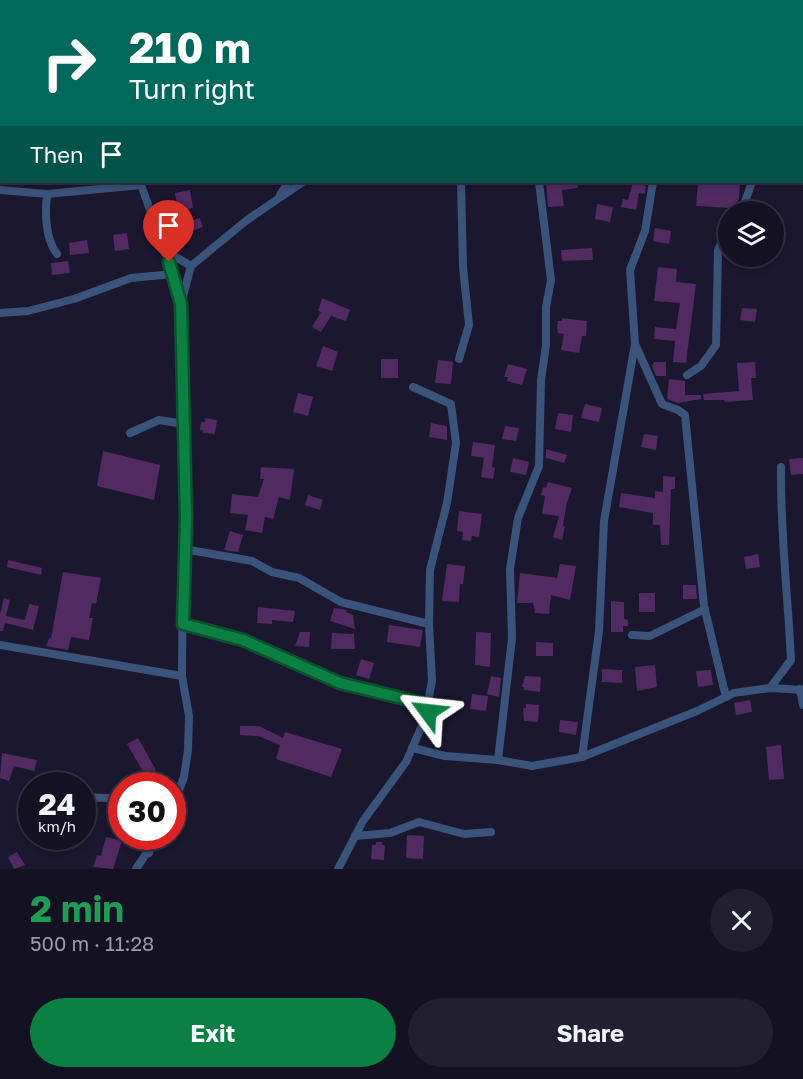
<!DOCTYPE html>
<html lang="en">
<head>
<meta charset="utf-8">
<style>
	body { margin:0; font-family:"Golos Text",sans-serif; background:#211f30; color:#f1f3f6; height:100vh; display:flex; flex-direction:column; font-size:22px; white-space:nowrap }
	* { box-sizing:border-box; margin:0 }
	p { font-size:20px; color:#9d9da6 }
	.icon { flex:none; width:33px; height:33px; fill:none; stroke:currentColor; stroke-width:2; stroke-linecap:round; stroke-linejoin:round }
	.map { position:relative; height:869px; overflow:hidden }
	.details { display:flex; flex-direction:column; background:#141123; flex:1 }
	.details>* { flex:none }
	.banner { position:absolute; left:0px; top:0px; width:804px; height:183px; box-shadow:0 3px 9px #0003,0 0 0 2px #333141; background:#00695c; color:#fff; overflow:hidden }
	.buttons { position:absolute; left:718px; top:201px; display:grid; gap:12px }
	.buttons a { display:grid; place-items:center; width:66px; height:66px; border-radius:50%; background:#141123; box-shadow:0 3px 9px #0003,0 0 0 2px #333141; font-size:30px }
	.speed { position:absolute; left:18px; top:772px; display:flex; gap:12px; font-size:30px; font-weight:700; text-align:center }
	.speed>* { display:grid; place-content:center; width:78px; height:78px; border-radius:50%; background:#141123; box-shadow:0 3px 9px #0003,0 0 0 2px #333141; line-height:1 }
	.speed small { font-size:15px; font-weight:400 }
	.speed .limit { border:9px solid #d22; background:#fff; color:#111 }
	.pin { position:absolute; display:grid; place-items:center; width:51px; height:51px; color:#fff; margin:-62px -26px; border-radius:50% 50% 50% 0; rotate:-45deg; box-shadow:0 0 6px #0007 }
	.pin .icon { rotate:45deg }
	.me { position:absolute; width:66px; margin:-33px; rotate:300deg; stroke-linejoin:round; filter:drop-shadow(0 0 4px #0008) }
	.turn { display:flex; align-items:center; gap:21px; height:126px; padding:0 30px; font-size:27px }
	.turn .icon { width:78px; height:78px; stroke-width:2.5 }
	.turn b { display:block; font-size:42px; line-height:51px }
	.then { display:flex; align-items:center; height:57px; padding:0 30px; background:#0003; gap:12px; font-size:22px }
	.round { display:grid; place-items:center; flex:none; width:63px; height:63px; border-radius:32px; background:#211f30 }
	.overview { display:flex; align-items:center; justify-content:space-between; height:102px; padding:0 30px }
	h1 { font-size:36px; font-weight:700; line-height:45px; color:#1e9e55 }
	.cta { display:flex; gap:12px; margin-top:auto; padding:12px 30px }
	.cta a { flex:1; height:69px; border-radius:36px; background:#0b8043; color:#fff; font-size:24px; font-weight:700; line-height:69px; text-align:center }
	.cta a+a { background:#211f30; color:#f1f3f6 }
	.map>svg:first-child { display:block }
	.building { fill:#512a62 }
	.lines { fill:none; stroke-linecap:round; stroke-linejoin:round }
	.minor { stroke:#3a537b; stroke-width:8 }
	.route-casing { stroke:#07532c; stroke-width:15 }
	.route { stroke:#0b8043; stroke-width:10 }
</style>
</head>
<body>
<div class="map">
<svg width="803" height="869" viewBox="0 0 803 869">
	<rect width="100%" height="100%" fill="#1a172f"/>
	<g class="building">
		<path d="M546,182H578V188L562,190L564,206L548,207Z"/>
		<path d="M633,182L646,186L645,194L639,193L636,210L621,207L623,199L628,200Z"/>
		<path d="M698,182H740L739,199L733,208L696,206Z"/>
		<path d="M190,190L193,208L178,211L175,193Z"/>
		<path d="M597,204L613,207L610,222L595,219Z"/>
		<path d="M200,218L203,227L189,232L185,222Z"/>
		<path d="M655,228L671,231L669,244L653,241Z"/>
		<path d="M127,233L129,249L115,251L113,235Z"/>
		<path d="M87,240L89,253L70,255L69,243Z"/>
		<path d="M592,248L593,260L562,261L561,250Z"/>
		<path d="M68,261L70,273L52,275L51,263Z"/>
		<path d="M658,267L677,269L676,282L696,284L686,363L673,362L675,341L654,339L655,327L676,329L680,303L654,301Z"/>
		<path d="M322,298L350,310L346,321L331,316L321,332L312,327L321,312L318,311Z"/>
		<path d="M742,308L757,309L755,322L740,320Z"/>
		<path d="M562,318L587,321L586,336H582L579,353L561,350L564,334L558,333L557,328L558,321H562Z"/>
		<path d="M323,346L338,352L332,371L316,366Z"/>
		<rect x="381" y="359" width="17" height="19"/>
		<path d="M438,360L453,362L451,384L435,383Z"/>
		<path d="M654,362H666V376H656L652,366Z"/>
		<path d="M755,362L756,378H751L753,400L725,402L724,400H704L703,394L739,391L737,363Z"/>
		<path d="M508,364L527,369L522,385L507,381L508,377H504Z"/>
		<path d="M669,379L685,381V395H701V399L678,403L667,399Z"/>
		<path d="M298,393L313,397L308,416L293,412Z"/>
		<path d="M585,404L602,408L599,422L581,418Z"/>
		<path d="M558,413L573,415L571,432L555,429Z"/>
		<path d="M205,418L217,420L215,434L203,433V430H200L201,422H205Z"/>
		<path d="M431,423L447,426V440L429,437Z"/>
		<path d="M505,426L519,428L516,441L502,439Z"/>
		<path d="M644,434L658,436L656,450L641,447Z"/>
		<path d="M473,442L495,445L492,467L495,468L493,479L481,477L484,458L471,456Z"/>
		<path d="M546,449L567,455L564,463L546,458Z"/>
		<path d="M103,451L160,465L154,500L97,486Z"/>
		<path d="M513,458L529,462L526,475L510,472Z"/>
		<path d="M803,458V474L791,475L789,459Z"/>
		<path d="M261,467L294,469L290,500L279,497L273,519L265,517L262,533L245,530L248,515L230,513L232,494L258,497L264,479H260Z"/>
		<path d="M663,476L675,477V489H671L669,545H661L660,525H653V513L619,507L621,493L655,498V491L663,492Z"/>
		<path d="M548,482L572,488L567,502L563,526H565L562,540L553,537L559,516L542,514L545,496L541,495L543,487L546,488Z"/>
		<path d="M308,495L323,500L320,510L305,505Z"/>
		<path d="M459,511L482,514L479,537L472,536L471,541L462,540L463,532L457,531Z"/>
		<path d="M230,531L243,535L238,552L224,550Z"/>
		<path d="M758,554L760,567L746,569L744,557Z"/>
		<path d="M8,560L42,568L41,575L7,567Z"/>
		<path d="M447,564L465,566L463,584H460L459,602L442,601Z"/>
		<path d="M560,564L576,566L570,600L551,595L549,614L535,613L533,603H517L520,573L557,578Z"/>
		<path d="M63,572L101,578L96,604L92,603L89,618H93L89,640L71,637L68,650L46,646L49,638H51Z"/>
		<path d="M683,585H696L697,599H683Z"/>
		<rect x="639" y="593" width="16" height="19"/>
		<path d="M4,598L10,600L6,616L25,620L29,604L39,606L33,630L5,623L3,631H0V614Z"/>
		<path d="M611,601L624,602V619L628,620V626H623V632H611Z"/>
		<path d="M258,607L295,611L293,622L272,620V624L257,623Z"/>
		<path d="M334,608L347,610L346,612L353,615L355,629L330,621Z"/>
		<path d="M389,625L423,630L420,647L387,642Z"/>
		<path d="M300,632H310L309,647L295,646Z"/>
		<path d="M476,632L491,633L490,667L475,665Z"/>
		<path d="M332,633L354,634L355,649H331Z"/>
		<path d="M536,642L553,643V656H536Z"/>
		<path d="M361,659L374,663L369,679L356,675Z"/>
		<path d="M655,665L657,687L637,691L635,667Z"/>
		<path d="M602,669L622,670V683L602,682Z"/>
		<path d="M711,670L713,685L698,687L696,671Z"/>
		<path d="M491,676L501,678L499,697L487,694Z"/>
		<path d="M525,676L541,677L540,692L524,690V687H522Z"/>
		<path d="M472,694L488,696L486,711L470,709Z"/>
		<path d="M750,700L752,712L736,715L734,703Z"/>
		<path d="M526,704L539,705L538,722L524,721L523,708H526Z"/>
		<path d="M560,720L578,722L576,735L559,732Z"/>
		<path d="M240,726H259L283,738L285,732L342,749L331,777L276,759L280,745L258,736L240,735Z"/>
		<path d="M138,738L156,770L145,775L127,744Z"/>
		<path d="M781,745L784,779L769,780L766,747Z"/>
		<path d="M2,753L37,760L34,771L14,766L9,781L0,778Z"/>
		<path d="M407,835L424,836L423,859L406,858Z"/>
		<path d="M106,837L122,841L113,869L93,867L97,855L101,856Z"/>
		<path d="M376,842H382V845L385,846L384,860L371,859L372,845H376Z"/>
		<path d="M17,852L25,865L14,869L8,857Z"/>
	</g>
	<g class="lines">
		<g class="minor">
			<path d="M488,0V2"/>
			<path d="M697,0V2"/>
			<path d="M800,0L801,2"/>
			<path d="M87,2L89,0"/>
			<path d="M358,2V0"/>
			<path d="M0,35L2,36"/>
			<path d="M802,49H803"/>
			<path d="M0,54L2,45"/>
			<path d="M140,182L173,274L181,303"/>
			<path d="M0,190L47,194L141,185"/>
			<path d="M47,194C45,213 45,238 57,254"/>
			<path d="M280,195L288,182"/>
			<path d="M738,212L745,202L752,182"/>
			<path d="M164,250L191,266"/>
			<path d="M0,313L28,311L74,299L131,278L173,274"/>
			<path d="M635,344L662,404L678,410L685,415L704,606L726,697"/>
			<path d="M459,359L469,325L463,267L461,182"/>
			<path d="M687,375L701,366L716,345L718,251L729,222"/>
			<path d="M130,433L159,420L184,424"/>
			<path d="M184,549L252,561L272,572L299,578L341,602L429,624"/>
			<path d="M183,624L243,640L340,683L422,703L427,707"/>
			<path d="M632,635L650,636L705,609"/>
			<path d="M0,645L182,676"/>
			<path d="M770,688L791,660C788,596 780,531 781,467"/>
			<path d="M800,689L803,705"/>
			<path d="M413,748L445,756L498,760L532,766L582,757L697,711L734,693L770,688L803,690"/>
			<path d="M582,757L599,631L604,521L635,344L630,270L645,231L653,182"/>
			<path d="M498,760L512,638L510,569L518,518L539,466L541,380L546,345V307L551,280L539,182"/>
			<path d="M39,781L45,786"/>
			<path d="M82,797L108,798L122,804"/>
			<path d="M172,809L184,777L188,750L189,716L182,676L183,557L186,518L181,304L191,266L247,220L303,182"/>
			<path d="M355,836L390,833L419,822L464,834L491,832"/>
			<path d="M134,837L149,853"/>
			<path d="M136,869L157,837"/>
			<path d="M338,869L363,821L406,762L428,712L427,707L432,681L429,624L430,570L447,503L456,443L451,404L413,387"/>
		</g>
	</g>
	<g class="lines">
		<defs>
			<path id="route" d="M169,262L181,304L186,518L183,624L243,640L340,683L422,703L428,712"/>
		</defs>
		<use href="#route" class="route-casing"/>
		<use href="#route" class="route"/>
	</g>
</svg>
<div class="buttons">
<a><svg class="icon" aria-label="layers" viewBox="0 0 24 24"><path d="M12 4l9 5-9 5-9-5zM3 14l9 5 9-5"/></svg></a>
</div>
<div class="speed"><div>24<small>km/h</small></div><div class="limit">30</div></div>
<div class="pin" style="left:169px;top:262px;background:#d93025"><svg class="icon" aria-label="arrive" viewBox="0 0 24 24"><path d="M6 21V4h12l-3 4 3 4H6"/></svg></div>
<svg class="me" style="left:428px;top:712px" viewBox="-20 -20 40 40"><path d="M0-17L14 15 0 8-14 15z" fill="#0b8043" stroke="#fff" stroke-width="4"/></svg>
<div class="banner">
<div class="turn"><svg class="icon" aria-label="right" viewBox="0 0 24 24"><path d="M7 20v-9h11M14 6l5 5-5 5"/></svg><div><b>210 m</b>Turn right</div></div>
<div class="then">Then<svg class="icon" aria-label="arrive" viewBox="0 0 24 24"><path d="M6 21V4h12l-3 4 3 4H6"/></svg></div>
</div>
</div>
<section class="details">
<div class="overview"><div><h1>2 min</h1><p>500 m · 11:28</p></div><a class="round"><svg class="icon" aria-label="close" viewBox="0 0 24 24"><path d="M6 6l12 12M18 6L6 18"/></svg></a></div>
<div class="cta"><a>Exit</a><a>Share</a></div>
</section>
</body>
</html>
